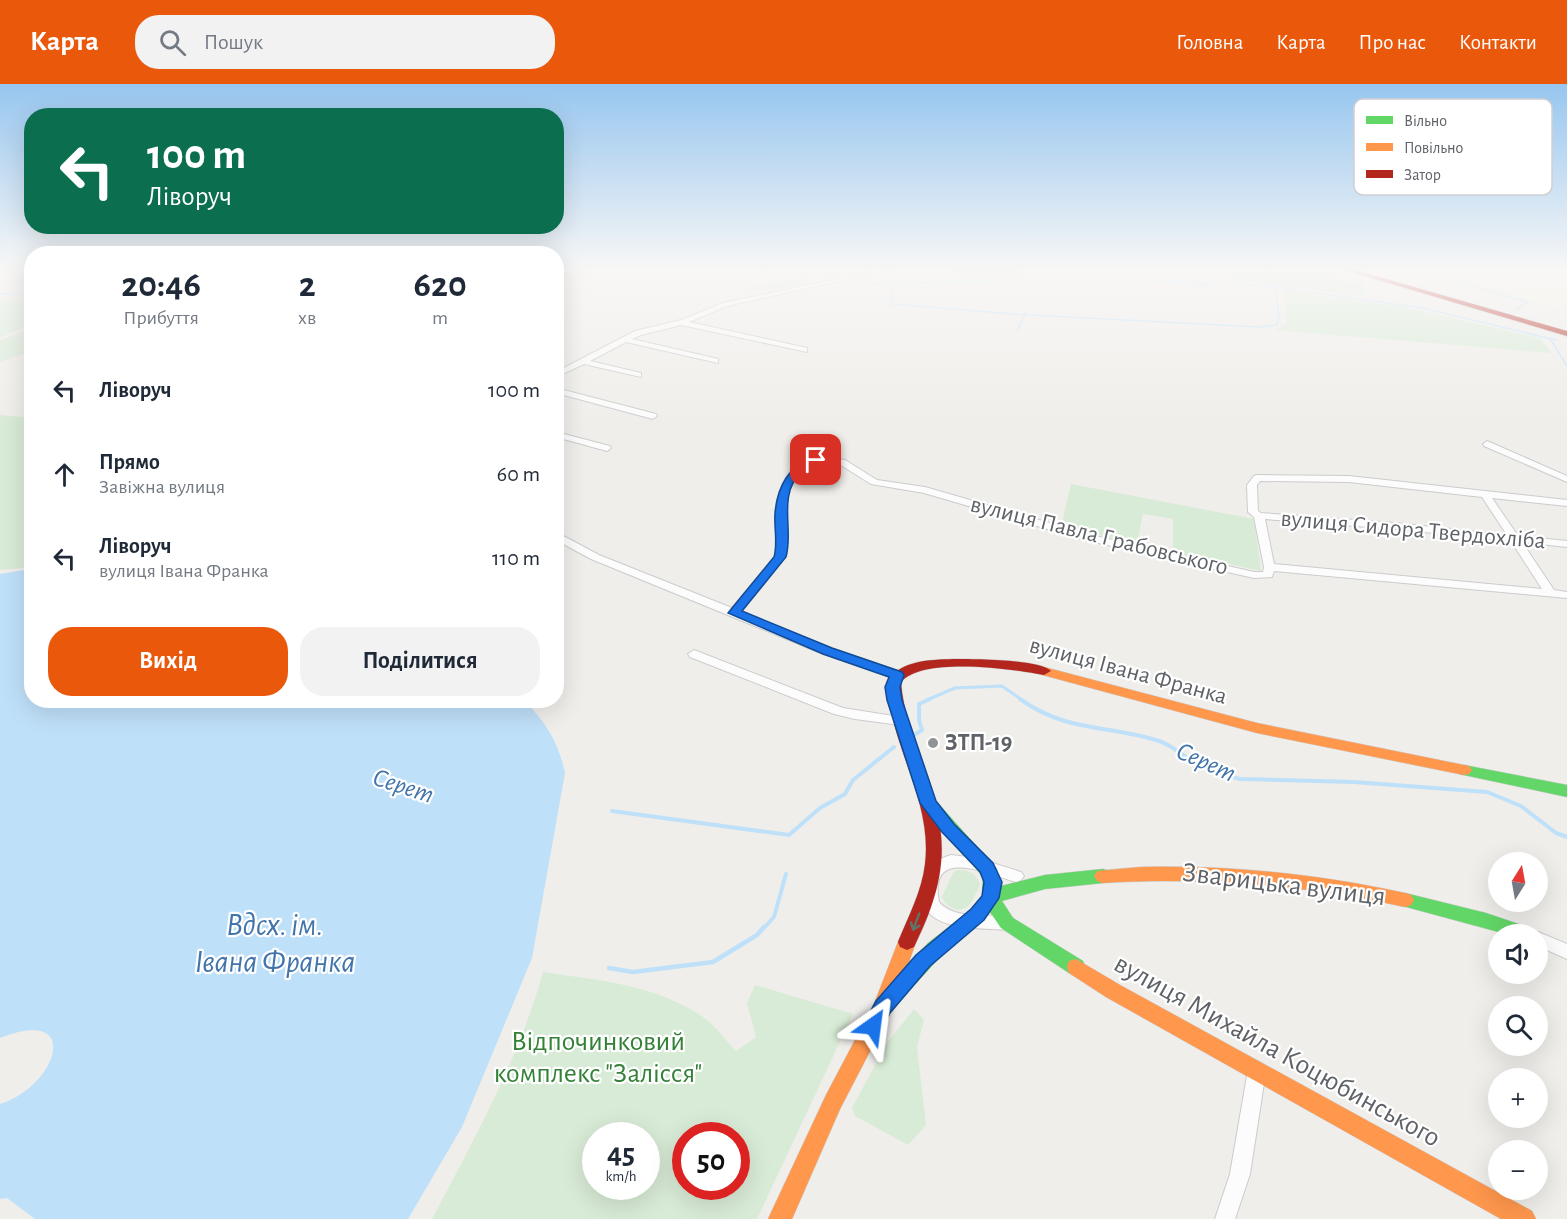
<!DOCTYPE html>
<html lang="uk">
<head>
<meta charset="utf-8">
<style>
	body { margin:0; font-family:"Alegreya Sans",sans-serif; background:#f2f2f3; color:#1f2937; height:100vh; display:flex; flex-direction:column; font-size:22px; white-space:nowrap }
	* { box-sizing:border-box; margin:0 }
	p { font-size:20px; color:#747a83 }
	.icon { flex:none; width:33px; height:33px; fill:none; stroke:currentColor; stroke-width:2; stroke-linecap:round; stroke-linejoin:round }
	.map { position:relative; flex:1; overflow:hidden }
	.details { position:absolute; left:24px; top:162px; width:540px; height:462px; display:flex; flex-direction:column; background:#fff; border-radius:24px; box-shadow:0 6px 24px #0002 }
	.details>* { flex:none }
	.top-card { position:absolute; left:24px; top:24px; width:540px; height:126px; border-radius:24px; box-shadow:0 6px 24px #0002; background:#0b6e4f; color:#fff; overflow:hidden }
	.needle { width:39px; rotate:11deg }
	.buttons { position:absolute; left:1488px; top:768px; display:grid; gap:12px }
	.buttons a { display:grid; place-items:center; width:60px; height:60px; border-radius:50%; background:#fff; box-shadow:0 6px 24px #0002; font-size:30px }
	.speed { position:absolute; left:582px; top:1038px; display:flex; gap:12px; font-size:30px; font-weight:700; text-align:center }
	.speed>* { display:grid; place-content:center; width:78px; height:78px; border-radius:50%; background:#fff; box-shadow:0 6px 24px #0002; line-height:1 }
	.speed small { font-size:15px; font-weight:400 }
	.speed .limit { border:9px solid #d22; background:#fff; color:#111 }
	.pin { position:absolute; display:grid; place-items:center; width:51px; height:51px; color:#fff; margin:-26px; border-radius:12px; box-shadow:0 3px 9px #0006 }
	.me { position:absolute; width:66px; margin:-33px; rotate:31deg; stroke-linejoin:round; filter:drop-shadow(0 0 4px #0008) }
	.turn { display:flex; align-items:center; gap:21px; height:126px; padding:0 24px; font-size:27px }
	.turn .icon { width:78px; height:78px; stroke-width:2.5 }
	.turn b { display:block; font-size:42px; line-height:51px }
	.eta { display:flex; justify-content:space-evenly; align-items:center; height:102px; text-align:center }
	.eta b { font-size:36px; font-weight:600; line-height:42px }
	.button { display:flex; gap:12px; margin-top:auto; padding:12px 24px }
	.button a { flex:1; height:69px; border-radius:24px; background:#ea580c; color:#fff; font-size:24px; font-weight:600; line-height:69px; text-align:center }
	.button a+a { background:#f2f2f3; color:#1f2937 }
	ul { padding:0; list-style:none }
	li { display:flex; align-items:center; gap:18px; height:84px; padding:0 24px }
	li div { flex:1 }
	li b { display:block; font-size:22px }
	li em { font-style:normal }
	header { display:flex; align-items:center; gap:36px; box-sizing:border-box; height:84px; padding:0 30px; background:#ea580c; color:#fff }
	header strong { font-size:28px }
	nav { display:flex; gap:33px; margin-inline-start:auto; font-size:21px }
	.search { width:420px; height:54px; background:#f2f2f3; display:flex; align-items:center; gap:15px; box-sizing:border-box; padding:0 21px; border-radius:24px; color:#747a83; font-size:22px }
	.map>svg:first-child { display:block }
	.commercial { fill:#f7f3e4 }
	.industrial { fill:#dfddda }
	.green { fill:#d8ebd6; fill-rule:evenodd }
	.water { fill:#bfe0f9 }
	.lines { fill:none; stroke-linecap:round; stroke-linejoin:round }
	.stream-far3 { stroke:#bfe0f9; stroke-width:1.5 }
	.stream-far2 { stroke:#bfe0f9; stroke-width:3 }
	.stream-far1 { stroke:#bfe0f9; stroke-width:4 }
	.stream { stroke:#bfe0f9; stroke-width:4.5 }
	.street-casing { stroke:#cbcccc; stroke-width:2 }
	.fast-casing { stroke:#cacacb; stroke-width:1 }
	.slow-casing { stroke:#cacacb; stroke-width:1 }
	.jam-casing { stroke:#cacacb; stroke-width:1 }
	.street { fill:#fdfcfc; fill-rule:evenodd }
	.fast { fill:#63d668; fill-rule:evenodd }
	.slow { fill:#ff974d; fill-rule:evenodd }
	.jam { fill:#b3261e; fill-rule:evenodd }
	.oneway { stroke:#607468 }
	.route { fill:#1a73e8; stroke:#114b97; stroke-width:1.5 }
	.poi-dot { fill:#919496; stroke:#fff; stroke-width:2 }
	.labels { text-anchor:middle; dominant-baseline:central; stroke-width:4.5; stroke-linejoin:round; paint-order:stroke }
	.street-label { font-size:24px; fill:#5f6368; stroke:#fff }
	.poi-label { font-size:24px; font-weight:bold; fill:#5f6368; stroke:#fff; text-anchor:start }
	.water-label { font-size:26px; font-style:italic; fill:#4174aa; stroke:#fff }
	.near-street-label { font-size:28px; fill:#5f6368; stroke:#fff }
	.near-park-label { font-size:28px; fill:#348238; stroke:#fff }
	.near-water-label { font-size:32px; font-style:italic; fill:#4174aa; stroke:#fff }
	.key { fill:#fff; stroke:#cfd0d2; stroke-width:1.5 }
	.key-label { font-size:16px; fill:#5f6368 }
</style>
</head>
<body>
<header>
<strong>Карта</strong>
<div class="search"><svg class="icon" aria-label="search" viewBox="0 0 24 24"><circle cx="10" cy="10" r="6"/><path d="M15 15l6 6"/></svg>Пошук</div>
<nav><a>Головна</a><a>Карта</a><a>Про нас</a><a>Контакти</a></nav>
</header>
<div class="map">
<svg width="1567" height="1135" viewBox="0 0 1567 1135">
	<rect width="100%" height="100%" fill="#efeeea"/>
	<g class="commercial">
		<path d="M1350,184H1436L1441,189L1433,192L1438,194L1414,202Z"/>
		<path d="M1516,184H1567V219L1555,223L1470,199Z"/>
	</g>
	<path class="industrial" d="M943,184H1021L1014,194L972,196Z"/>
	<g class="green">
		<path d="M1201,184H1267L1265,188L1294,192L1296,188L1362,198L1366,212L1232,195Z"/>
		<path d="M807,192L815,197L770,207C762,203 752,209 743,207L752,203Z"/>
		<path d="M870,197H1007L1008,199L871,201Z"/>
		<path d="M1284,206L1404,223L1540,254L1552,269L1274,246L1286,240Z"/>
		<path d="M0,214L31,216V241L0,253Z"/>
		<path d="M31,245V267L0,278V256Z"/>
		<path d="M0,331L32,334L31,483L0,486Z"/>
		<path d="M1071,400L1254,435L1261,487L1173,468V435L1143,430L1137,459L1061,443Z"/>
		<path d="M957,786C968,785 978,790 980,801C974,812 970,831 953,824C947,822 945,819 942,813L953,789Z"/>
		<path d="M543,888C598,896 657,901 703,933C716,942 725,956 736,967L756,953L747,919L755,901L853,930L757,1135H432C474,1055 519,975 543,888ZM596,1052H646V1102H596ZM686,1052H736V1102H686Z"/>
		<path d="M914,925L924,936L917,963L926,1041L908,1061L855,1032L852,1024L887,959Z"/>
	</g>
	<g class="water">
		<path d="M1175,195C1187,200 1199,193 1211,200L1200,204L1178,198L1132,197Z"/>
		<path d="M31,485L32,616L524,617C546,637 559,660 565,689L532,874L462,1043L408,1135H35L7,1114L0,1115V1020C58,1002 83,921 0,954V490Z"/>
	</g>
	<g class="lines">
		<g class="stream-far3">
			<path d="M1450,196L1528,218L1515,226"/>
			<path d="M1211,200H1229"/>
			<path d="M1236,200L1275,203"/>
			<path d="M893,204L894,199L1025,195"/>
			<path d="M897,204H893L891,220L1013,230L1259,243L1277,241L1279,230L1275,203L1422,224L1556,256"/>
			<path d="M0,210L32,211"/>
			<path d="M1018,246L1025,229"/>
			<path d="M1551,256L1567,282"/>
		</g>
		<path class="stream-far2" d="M927,616L955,604L1002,602L1022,616"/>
		<g class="stream-far1">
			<path d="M1020,615C1066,648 1107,641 1156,656C1169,659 1181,670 1192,677C1208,685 1223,691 1240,695L1354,698L1487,708L1521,722L1556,749L1567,753"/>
			<path d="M914,651L922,646L919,636V620L930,615"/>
			<path d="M612,727L789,751L820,724L845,710L853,696L894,663"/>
			<path d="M763,845L774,833L786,790"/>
		</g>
		<path class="stream" d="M609,884L633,888L713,878L757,851L764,843"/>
		<defs>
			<g id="street">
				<path d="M887,184H898L727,222L689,238L807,264V268L681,241L641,251L632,255L718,275V279L626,258L590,277L641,289V293L584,280L556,293V288L635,247L681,236L723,219Z"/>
				<path d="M556,304L656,330L657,332L653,335L556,309Z"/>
				<path d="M556,348L610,362L611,364L607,367L556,353Z"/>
				<path d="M1487,357L1567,392V398L1484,362L1483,360Z"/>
				<path d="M822,372L845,376L877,396L925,403L1091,451L1254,488H1263L1264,483L1254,433L1248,428L1247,401L1254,392L1257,391L1349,392L1567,416V422L1492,414L1518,452L1567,457V463L1522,458L1554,506L1567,508V514L1274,487L1272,493L1254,494L1085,456L924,409L871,400L839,380L822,378L807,382L796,393L790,404L785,430L787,466L785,473L741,528L831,564L901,588L903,591L897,595L823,570L591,475L556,456V448L599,471L732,524L775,472C778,460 776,447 775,434C775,415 783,391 799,379C805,375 815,374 822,372ZM1260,397L1349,398L1482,413L1507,451L1395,439L1261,429L1258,427L1257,401ZM1265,435L1395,445L1511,457L1542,505L1274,480Z"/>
				<path d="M694,566L843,624L900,633L905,634L907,637L905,640L900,641L855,635L834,630L690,573L688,570Z"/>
				<path d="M951,771L977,774L1021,788L1024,792L1021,796L1016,798C988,790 928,761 939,818C955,836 985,830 1007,832L1013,834L1015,839L1013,844L1007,846C976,843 912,849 924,799C927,783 935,776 951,771Z"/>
				<path d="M1538,848L1567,860V875L1538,862V850H1532Z"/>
				<path d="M1257,977L1263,980L1266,986L1250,1090L1235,1135H1215L1230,1090L1248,986L1251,980Z"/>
			</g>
			<g id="fast">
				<path d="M1464,681L1567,701V713L1459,690L1456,686L1459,682Z"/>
				<path d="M931,716L937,718L997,785L1001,802L1045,791L1103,785L1109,787L1112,792L1109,797L1103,799L1045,805L1002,817L1013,834L1083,877L1085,883L1083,889L1076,891L1069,889L1001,844L990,828L984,835L942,871L898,919L891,922L884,919L881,913L884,907L928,859L972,825L982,812L983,793L925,726L923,722L925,718Z"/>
				<path d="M1405,809L1486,829L1533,845L1536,850H1506L1399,821L1396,816L1399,811Z"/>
			</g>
			<g id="slow">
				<path d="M1044,583L1257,639L1464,681L1469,682L1472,686L1469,690L1464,691L1257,649L1039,590L1037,587L1039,584Z"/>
				<path d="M1141,783C1230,781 1317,790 1405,809L1411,811L1414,816L1411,821L1405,823C1305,801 1206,793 1103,799L1097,797L1094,792L1097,787Z"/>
				<path d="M907,850L914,853L916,858L893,923L840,1025L792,1135H768L826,1011L874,920L898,858L900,853Z"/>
				<path d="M1076,875L1120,901L1532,1127L1536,1135H1501L1106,913L1069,889L1067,883L1069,877Z"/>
			</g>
			<g id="jam">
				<path d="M1338,184H1348L1567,247V252Z"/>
				<path d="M953,575C971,575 1040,575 1051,587L1044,591C1013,585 923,572 901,598C903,627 914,655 924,682C950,754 948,794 914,863L907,866L900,863L898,858C908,833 922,807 925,780C933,716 889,660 887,597C902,576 929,576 953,575Z"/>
			</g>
		</defs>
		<use href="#street" class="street-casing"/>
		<use href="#fast" class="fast-casing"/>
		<use href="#slow" class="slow-casing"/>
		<use href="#jam" class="jam-casing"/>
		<use href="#street" class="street"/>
		<use href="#fast" class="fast"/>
		<use href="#slow" class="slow"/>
		<use href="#jam" class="jam"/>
	</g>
	<defs><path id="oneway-shaft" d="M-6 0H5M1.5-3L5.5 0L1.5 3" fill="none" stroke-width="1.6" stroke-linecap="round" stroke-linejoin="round" transform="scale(1.5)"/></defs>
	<use class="oneway" href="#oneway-shaft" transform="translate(916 838) rotate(111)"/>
	<linearGradient id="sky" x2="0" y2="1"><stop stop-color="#97c6ef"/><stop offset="0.54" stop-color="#f8f7f6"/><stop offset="1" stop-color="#f8f7f6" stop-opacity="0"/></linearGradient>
	<rect width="1567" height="343" fill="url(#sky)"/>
	<path class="route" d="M816,373L821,376C815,381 807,382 801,388C777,412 794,445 786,473L742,527L832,564L902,588L904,591L900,603L902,616L936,717L954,740L993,779L1002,798L999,814L984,836L930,882L890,929L880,949L873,951L866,949L863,942L876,917L916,871L971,825L982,812L984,798L980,788L942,748L920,719L887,616L885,603L889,593L823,570L728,529L774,473C778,459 774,444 775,430C777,403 789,380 816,373Z"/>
	<circle class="poi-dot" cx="933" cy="659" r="6"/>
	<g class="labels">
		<g class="street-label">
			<text transform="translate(1413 446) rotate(5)">вулиця Сидора Твердохліба</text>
			<text transform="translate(1099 452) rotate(14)">вулиця Павла Грабовського</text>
			<text transform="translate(1128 587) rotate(15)">вулиця Івана Франка</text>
		</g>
		<g class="poi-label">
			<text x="945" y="659">ЗТП-19</text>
		</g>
		<g class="water-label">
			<text transform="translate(1206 678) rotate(24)">Серет</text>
			<text transform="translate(403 702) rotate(18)">Серет</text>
		</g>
		<g class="near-street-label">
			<text transform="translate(1284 801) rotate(7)">Зварицька вулиця</text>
			<text transform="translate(1277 967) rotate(29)">вулиця Михайла Коцюбинського</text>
		</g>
		<g class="near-park-label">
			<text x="598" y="958">Відпочинковий<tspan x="598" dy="32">комплекс "Залісся"</tspan></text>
		</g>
		<g class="near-water-label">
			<text x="275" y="841">Вдсх. ім.<tspan x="275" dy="37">Івана Франка</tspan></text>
		</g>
	</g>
	<rect x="1354" y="15" width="198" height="96" rx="9" class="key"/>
	<rect x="1366" y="32" width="27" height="8" fill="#63d668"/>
	<rect x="1366" y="59" width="27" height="8" fill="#ff974d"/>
	<rect x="1366" y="86" width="27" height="8" fill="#b3261e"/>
	<g class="key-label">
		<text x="1404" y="42">Вільно</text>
		<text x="1404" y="69">Повільно</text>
		<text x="1404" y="96">Затор</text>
	</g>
</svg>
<div class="buttons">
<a><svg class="needle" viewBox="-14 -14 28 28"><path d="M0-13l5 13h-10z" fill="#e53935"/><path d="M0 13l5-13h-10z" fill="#747a83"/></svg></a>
<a><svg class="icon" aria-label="sound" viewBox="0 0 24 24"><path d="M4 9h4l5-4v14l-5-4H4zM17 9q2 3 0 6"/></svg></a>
<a><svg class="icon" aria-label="search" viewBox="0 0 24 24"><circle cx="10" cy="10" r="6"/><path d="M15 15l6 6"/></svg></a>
<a>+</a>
<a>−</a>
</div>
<div class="speed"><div>45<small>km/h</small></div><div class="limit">50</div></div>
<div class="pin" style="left:816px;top:376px;background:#d93025"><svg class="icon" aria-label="arrive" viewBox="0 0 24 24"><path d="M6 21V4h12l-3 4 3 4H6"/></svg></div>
<svg class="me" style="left:873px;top:942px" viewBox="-20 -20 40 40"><path d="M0-17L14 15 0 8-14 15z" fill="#1a73e8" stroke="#fff" stroke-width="4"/></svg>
<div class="top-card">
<div class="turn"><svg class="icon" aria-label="left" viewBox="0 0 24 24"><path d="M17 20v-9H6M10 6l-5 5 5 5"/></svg><div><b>100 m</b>Ліворуч</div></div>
</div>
<section class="details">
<div class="eta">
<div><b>20:46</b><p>Прибуття</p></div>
<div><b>2</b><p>хв</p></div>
<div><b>620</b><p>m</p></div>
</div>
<ul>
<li><svg class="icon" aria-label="left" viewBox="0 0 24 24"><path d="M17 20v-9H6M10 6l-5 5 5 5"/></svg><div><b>Ліворуч</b></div><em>100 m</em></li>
<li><svg class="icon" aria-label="ahead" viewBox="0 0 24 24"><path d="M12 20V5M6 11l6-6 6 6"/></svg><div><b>Прямо</b><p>Завіжна вулиця</p></div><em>60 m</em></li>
<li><svg class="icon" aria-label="left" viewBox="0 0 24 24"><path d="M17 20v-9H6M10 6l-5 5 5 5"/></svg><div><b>Ліворуч</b><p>вулиця Івана Франка</p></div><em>110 m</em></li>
</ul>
<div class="button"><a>Вихід</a><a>Поділитися</a></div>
</section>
</div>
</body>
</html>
